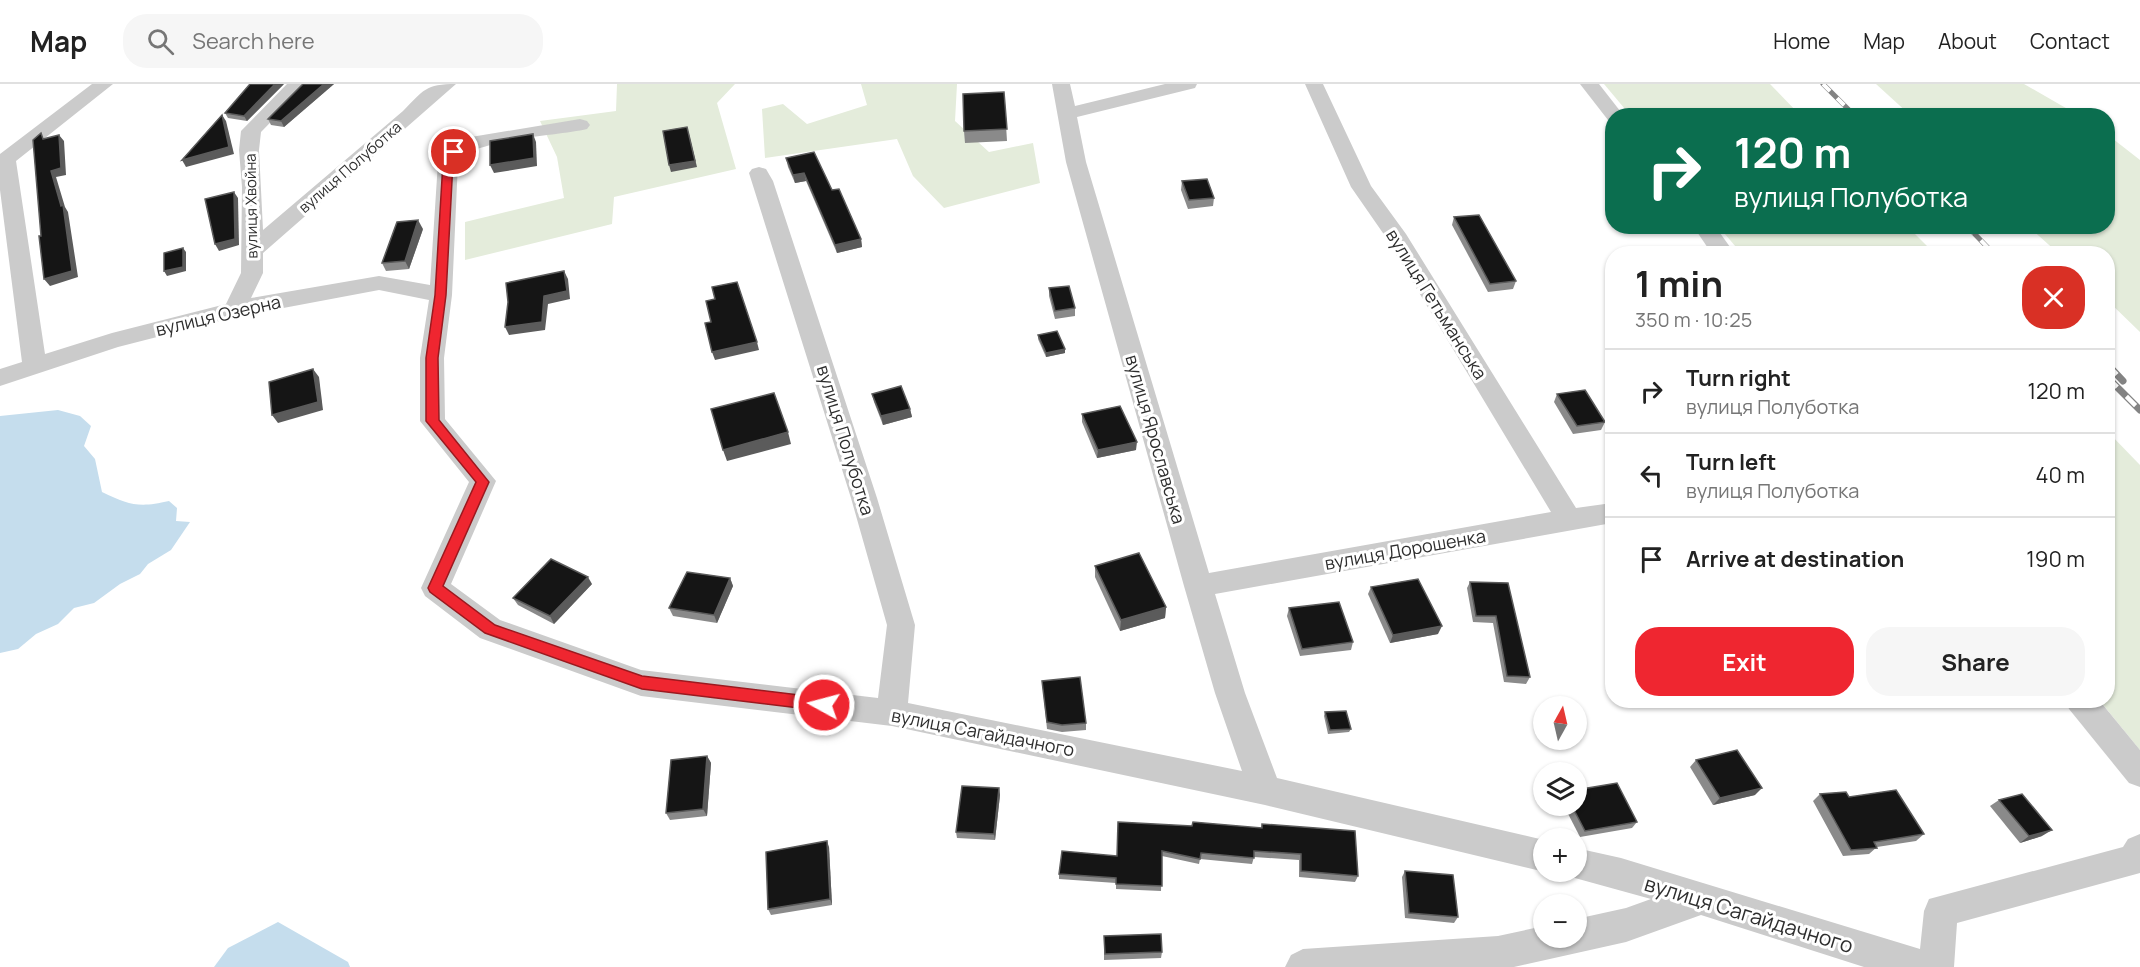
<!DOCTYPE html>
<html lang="en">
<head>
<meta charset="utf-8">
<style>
	body { margin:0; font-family:Manrope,sans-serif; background:#f6f6f6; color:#222; height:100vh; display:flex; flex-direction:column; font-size:22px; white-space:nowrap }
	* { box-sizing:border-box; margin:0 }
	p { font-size:20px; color:#767676 }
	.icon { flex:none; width:33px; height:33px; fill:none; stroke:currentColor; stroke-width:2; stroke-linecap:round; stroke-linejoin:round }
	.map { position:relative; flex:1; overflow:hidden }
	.sheet { position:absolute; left:1605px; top:162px; width:510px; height:462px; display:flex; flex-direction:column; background:#fff; border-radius:24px; box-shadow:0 2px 4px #0004 }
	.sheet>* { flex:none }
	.guide { position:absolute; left:1605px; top:24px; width:510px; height:126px; border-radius:24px; box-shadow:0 2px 4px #0004; background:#0b6e4f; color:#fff; overflow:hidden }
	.needle { width:39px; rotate:8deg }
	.tools { position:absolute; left:1533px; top:612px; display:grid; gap:12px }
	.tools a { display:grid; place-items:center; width:54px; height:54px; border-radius:50%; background:#fff; box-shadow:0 2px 4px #0004; font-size:30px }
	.pin { position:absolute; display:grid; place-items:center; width:51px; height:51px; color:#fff; margin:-26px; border:3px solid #fff; border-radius:50%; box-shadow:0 2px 6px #0007 }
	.me { position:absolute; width:66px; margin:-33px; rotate:277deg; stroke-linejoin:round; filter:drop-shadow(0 0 4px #0008) }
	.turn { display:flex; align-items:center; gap:21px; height:126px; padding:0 30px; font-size:27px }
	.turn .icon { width:78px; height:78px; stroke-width:2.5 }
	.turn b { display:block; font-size:42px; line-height:51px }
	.round { display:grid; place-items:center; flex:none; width:63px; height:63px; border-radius:24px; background:#f6f6f6 }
	.overview { display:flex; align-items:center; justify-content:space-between; height:102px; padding:0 30px }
	h1 { font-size:36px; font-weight:700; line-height:45px }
	.cta { display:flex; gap:12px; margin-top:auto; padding:12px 30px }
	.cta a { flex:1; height:69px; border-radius:24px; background:#ef2630; color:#fff; font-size:24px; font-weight:700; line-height:69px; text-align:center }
	.cta a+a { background:#f6f6f6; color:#222 }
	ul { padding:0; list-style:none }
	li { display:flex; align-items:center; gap:18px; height:84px; padding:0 30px; border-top:2px solid #e0e0e0 }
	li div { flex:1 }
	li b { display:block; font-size:22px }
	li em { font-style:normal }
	header { display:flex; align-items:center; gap:36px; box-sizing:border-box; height:84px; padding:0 30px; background:#fff; border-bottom:2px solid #e0e0e0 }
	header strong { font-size:28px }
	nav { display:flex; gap:33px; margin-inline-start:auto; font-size:21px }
	.search { width:420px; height:54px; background:#f6f6f6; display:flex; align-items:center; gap:15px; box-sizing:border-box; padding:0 21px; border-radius:24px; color:#767676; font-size:22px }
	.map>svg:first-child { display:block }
	.green { fill:#e4ecdb }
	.water { fill:#c5dded }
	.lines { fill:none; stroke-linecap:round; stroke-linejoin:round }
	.minor { fill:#cbcbcb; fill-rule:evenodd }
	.rail-far1-casing { stroke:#838383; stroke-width:5 }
	.rail-casing { stroke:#838383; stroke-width:7 }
	.rail-far1 { stroke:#fff; stroke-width:4; stroke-dasharray:10; stroke-linecap:butt }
	.rail { stroke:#fff; stroke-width:4.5; stroke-dasharray:13; stroke-linecap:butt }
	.wall { fill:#8a8a8a }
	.shaded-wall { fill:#5b5b5b }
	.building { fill:#151515; stroke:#5b5b5b; stroke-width:1.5 }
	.route { fill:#ef2630; stroke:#9b191f; stroke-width:1.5 }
	.labels { text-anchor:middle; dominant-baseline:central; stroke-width:6; stroke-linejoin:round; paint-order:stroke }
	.far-street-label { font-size:15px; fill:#2e2e2e; stroke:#fff }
	.street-label { font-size:18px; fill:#2e2e2e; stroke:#fff }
	.near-street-label { font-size:21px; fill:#2e2e2e; stroke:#fff }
</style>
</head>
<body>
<header>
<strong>Map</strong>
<div class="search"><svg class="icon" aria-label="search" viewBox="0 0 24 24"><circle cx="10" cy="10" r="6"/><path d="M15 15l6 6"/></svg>Search here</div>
<nav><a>Home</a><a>Map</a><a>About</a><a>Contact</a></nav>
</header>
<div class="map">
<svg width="2140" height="883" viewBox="0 0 2140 883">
	<rect width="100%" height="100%" fill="#fff"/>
	<g class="green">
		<path d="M617,0H735L717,19L736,85L614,113L612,140L465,176V138L564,114L557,73L540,37L616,27Z"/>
		<path d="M861,0H957L955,37L989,68L1033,59L1040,99L944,124L913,92L897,55L765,74L762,25L783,20L807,40L867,21Z"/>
		<path d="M1604,0H1770L1800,31H1630Z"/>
		<path d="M1876,0H2024L2078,31H1910Z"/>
		<path d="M2108,51L2140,76V248L2108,217V170L2058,169L2029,143L2108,142Z"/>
		<path d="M1719,143H1908L1934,169H1741Z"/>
		<path d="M2108,348L2140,381V666L2100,617L2108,616Z"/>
	</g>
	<g class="water">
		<path d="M58,326L80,332L91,342L84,362L95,375L102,408C129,421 139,424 169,417L177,424L176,437L190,438L171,466L148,480L140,490L120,500L94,519L74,524L58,540L36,550L18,565L0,569V332Z"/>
		<path d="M278,838L348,878L350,883H214L228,864Z"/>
	</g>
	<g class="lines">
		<g class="minor">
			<path d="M92,0H113L16,77L45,270L112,249L226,220L241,189L242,103L239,66L241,47L287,0H308L261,48L259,66L263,146L403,27C424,6 425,0 456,0L263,169V189L251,214L379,192L430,201L438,78L448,63L471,53L580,35L587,37L590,41L587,45C558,52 472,55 458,78L452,211L444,274L445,335L496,397L451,500L500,536L641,586L878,614L887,541L851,414L749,89L752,85L759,83L766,85L773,97L877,414L915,541L908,619L1242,687L1215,609L1184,502L1066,78L1052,0H1070L1075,22L1165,0H1197L1195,4L1077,33L1086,78L1209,489L1551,428L1385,152L1351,103L1305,0H1323L1371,102L1406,150L1576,424L1612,419V439L1215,510L1245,609L1277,694L1544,756L1545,788L1265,721L892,642L641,612L480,554L425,512L421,504L469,398L420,337V274L429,216L379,206L235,233L118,263L0,302V285L22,278L0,106V70Z"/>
			<path d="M1580,0H1599L1624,32H1612V37L1608,36Z"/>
			<path d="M1693,142H1715L1735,170H1712Z"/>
			<path d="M2065,616H2099L2140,666V703L2129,699L2069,625Z"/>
			<path d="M2140,750V789L1957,839L1954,883H1864L1701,831L1626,858L1514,883H1285L1291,871L1303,865L1498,852L1544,842V854H1576V835L1626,824L1651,815L1564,791L1563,788H1576V764L1621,774L1920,865L1924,827L1929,815L2123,763L2128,755Z"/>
		</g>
		<defs>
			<g id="rail-far1">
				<path d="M1823,0L1855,32"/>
				<path d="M1967,142L1994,170"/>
			</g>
			<g id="rail">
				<path d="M2108,281L2123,297"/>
				<path d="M2108,294L2140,326"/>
			</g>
		</defs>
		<use href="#rail-far1" class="rail-far1-casing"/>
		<use href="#rail" class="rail-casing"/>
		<use href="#rail-far1" class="rail-far1"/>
		<use href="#rail" class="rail"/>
	</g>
	<g class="wall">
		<path d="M284,0L247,37L228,34L225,29Z"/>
		<path d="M303,0H334L284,43L271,41L268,35Z"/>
		<path d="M1004,8L1007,57L965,59L964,47Z"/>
		<path d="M786,74L832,106L861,155L862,163L837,169L806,97L795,99L788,83Z"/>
		<path d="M1182,97L1214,114L1213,122L1188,125L1181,106Z"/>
		<path d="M1454,133L1516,197L1513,205L1488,208L1452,141Z"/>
		<path d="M423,145L409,185L386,187L382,179Z"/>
		<path d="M1049,204L1075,224V232L1055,235L1049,212Z"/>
		<path d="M1038,251L1065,265V269L1046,273L1038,255Z"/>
		<path d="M872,310L910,325L912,333L883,341L874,318Z"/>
		<path d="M1557,310L1605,338L1601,346L1573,350L1554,318Z"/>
		<path d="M1082,330L1136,366L1097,374L1082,338Z"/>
		<path d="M1095,482L1166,523L1165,534L1120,547L1095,493Z"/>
		<path d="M730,494L733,502L717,539L673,532L669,524Z"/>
		<path d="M1470,498L1508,499L1530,593L1526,600L1504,598L1493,539L1473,538L1467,504Z"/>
		<path d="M592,500L554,540L518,521L513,514Z"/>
		<path d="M1371,503L1438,550L1390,559L1368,510Z"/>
		<path d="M1289,524L1353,558L1351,566L1300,572L1287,532Z"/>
		<path d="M1042,597L1086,639V646L1062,648L1047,645Z"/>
		<path d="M1325,628L1351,645L1349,648L1328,650L1324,632Z"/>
		<path d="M707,672L711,679L707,732L670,736L666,729Z"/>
		<path d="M1696,676L1755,711L1713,721L1690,683Z"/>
		<path d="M999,704L1000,711L995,756L957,754L956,748Z"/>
		<path d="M1820,710L1849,713L1924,750L1916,757L1877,763L1869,770L1843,772L1813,717Z"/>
		<path d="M1999,716L2042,752L2020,759L1990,722Z"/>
		<path d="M1564,722H1576L1637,738L1632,744L1580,753Z"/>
		<path d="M1262,740L1358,792L1355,798L1299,793V776L1254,773L1252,780L1200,775L1199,780L1162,772L1161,807L1116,805V799L1059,795V790L1116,772L1192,742L1261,744Z"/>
		<path d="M829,763L832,821L771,831L768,825Z"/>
		<path d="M1405,787L1458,833L1454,839L1405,834L1402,793Z"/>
		<path d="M1104,852L1162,868L1161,874L1104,876Z"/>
	</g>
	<g class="shaded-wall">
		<path d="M275,0H284L247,37L244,32Z"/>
		<path d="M324,0H334L284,43L281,37Z"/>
		<path d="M222,31L226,37L234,70L186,83L182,76Z"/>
		<path d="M533,50L536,58L537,82L494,89L490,81Z"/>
		<path d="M689,50L697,83L671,88L669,81Z"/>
		<path d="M59,51L64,57L66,91L56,93L65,123L68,128L78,193L50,202L44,195L61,122L51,87Z"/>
		<path d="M804,89L806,97L795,99L793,91Z"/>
		<path d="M234,108L238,114L239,161L219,167L215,160Z"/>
		<path d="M418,136L423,145L409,185L405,177Z"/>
		<path d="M861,155L862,163L837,169L835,161Z"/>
		<path d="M183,164L186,168V187L167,192L164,187Z"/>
		<path d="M564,187L568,195L570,215L548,220L545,246L509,251L505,243L544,212Z"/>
		<path d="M757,258L759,266L715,276L712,268Z"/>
		<path d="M1065,265V269L1046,273V269Z"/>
		<path d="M313,285L319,293L323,326L278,339L272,331Z"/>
		<path d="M910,325L912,333L883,341L881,332Z"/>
		<path d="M788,348L791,360L727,377L723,366Z"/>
		<path d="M1137,358L1136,366L1097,374L1098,366Z"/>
		<path d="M588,493L592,500L554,540L550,532Z"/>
		<path d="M730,494L733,502L717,539L714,531Z"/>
		<path d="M1166,523L1165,534L1120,547L1121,536Z"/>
		<path d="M1442,542L1438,550L1390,559L1393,551Z"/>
		<path d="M1968,616H1977L1964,620Z"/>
		<path d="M707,672L711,679L707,732L703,725Z"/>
		<path d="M999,704L1000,711L995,756L994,750Z"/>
		<path d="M1762,704L1755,711L1713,721L1720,714Z"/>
		<path d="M2052,746L2042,752L2020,759L2029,752Z"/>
		<path d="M827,757L829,763L832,821L830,815Z"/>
	</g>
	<g class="building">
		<path d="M250,0H275L244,32L225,29Z"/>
		<path d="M303,0H324L281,37L268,35Z"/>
		<path d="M1004,8L1007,45L964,47L963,10Z"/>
		<path d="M222,31L229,63L182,76Z"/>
		<path d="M687,43L695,77L669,81L663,47Z"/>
		<path d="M41,49L43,55L59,51L61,84L51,87L61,122L63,121L72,187L44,195L39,152H41L33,56Z"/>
		<path d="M533,50L534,74L490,81V57Z"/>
		<path d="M814,68L832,106L839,105L861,155L835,161L804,89L793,91L786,74Z"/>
		<path d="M1207,95L1214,114L1189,116L1182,97Z"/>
		<path d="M234,108L235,155L215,160L205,115Z"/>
		<path d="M1479,131L1516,197L1490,200L1454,133Z"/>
		<path d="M418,136L405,177L382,179L397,138Z"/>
		<path d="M183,164V183L164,187V169Z"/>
		<path d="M564,187L567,207L544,212L542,238L505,243L508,218L506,199Z"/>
		<path d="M737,198L757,258L712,268L705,239L711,238L706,217L715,215L712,203Z"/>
		<path d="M1069,202L1075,224L1055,227L1049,204Z"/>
		<path d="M1057,247L1065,265L1046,269L1038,251Z"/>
		<path d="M313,285L318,318L272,331L269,298Z"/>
		<path d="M901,302L910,325L881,332L872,310Z"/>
		<path d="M1585,306L1605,338L1577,342L1557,310Z"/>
		<path d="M774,309L788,348L723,366L711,325Z"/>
		<path d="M1120,322L1137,358L1098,366L1082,330Z"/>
		<path d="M1139,469L1166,523L1121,536L1095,482Z"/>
		<path d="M551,475L588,493L550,532L513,514Z"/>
		<path d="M687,488L730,494L714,531L669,524Z"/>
		<path d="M1418,495L1442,542L1393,551L1371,503Z"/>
		<path d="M1470,498L1508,499L1530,593L1507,592L1496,532H1476Z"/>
		<path d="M1339,518L1353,558L1302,565L1289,524Z"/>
		<path d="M1080,593L1086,639L1062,641L1047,638L1042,597Z"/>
		<path d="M1346,627L1351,645L1330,646L1325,628Z"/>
		<path d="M1737,666L1762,704L1720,714L1696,676Z"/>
		<path d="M707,672L703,725L666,729L671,676Z"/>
		<path d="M1617,699L1637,738L1585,747L1572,722H1576V706Z"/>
		<path d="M962,702L999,704L994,750L956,748Z"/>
		<path d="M1896,706L1924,750L1874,758L1877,764L1851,766L1820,710L1846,708L1849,713Z"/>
		<path d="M2022,710L2052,746L2029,752L1999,716Z"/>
		<path d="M1118,738L1192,742L1193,738L1262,744V740L1355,747L1358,792L1301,787V770L1254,767V774L1201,769L1200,775L1162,767V802L1116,800V794L1059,790L1062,767L1117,772Z"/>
		<path d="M827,757L830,815L768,825L766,768Z"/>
		<path d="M1405,787L1453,791L1458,833L1409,829Z"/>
		<path d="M1161,850L1162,868L1105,870L1104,852Z"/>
	</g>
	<path class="route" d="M451,65L460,68L453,78L446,211L438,274L439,336L489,398L443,502L495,541L642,592L824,614L829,616L832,621L829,625L824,627L642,605L485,549L430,508L428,504L476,398L426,337V274L435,211L443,78Z"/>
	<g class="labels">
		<g class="far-street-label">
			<text transform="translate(350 83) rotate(-41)">вулиця Полуботка</text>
			<text transform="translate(251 122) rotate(-91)">вулиця Хвойна</text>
		</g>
		<g class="street-label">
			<text transform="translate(1437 220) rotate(58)">вулиця Гетьманська</text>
			<text transform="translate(218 231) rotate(-13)">вулиця Озерна</text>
			<text transform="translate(1156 355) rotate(74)">вулиця Ярославська</text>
			<text transform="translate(846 356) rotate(73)">вулиця Полуботка</text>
			<text transform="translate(1405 465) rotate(-10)">вулиця Дорошенка</text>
			<text transform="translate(983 648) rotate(11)">вулиця Сагайдачного</text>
		</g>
		<g class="near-street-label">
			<text transform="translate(1749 830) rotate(17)">вулиця Сагайдачного</text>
		</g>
	</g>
</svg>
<div class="tools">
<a><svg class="needle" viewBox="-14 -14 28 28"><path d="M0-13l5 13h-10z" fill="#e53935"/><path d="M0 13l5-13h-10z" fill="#767676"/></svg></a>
<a><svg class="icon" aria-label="layers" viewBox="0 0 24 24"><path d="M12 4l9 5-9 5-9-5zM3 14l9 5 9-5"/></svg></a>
<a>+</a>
<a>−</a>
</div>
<div class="pin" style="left:454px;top:68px;background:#d93025"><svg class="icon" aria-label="arrive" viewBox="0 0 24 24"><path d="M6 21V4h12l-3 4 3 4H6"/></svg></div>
<svg class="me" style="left:824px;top:621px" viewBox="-20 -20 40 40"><circle r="17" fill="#ef2630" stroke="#fff" stroke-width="3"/><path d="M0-11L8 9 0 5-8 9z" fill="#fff"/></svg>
<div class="guide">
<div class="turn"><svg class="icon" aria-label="right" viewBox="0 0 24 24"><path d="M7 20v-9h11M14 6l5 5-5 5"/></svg><div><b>120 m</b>вулиця Полуботка</div></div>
</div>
<section class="sheet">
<div class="overview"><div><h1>1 min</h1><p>350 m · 10:25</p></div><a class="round" style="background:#d93025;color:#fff"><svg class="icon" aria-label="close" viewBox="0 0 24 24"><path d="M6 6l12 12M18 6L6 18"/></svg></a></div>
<ul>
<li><svg class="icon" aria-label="right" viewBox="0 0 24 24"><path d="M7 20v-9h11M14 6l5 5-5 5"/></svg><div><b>Turn right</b><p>вулиця Полуботка</p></div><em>120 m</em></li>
<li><svg class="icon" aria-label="left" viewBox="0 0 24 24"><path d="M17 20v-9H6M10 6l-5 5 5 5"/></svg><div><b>Turn left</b><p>вулиця Полуботка</p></div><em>40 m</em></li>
<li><svg class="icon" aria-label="arrive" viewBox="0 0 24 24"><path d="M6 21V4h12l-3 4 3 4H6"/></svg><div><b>Arrive at destination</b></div><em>190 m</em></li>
</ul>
<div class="cta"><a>Exit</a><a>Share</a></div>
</section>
</div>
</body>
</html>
